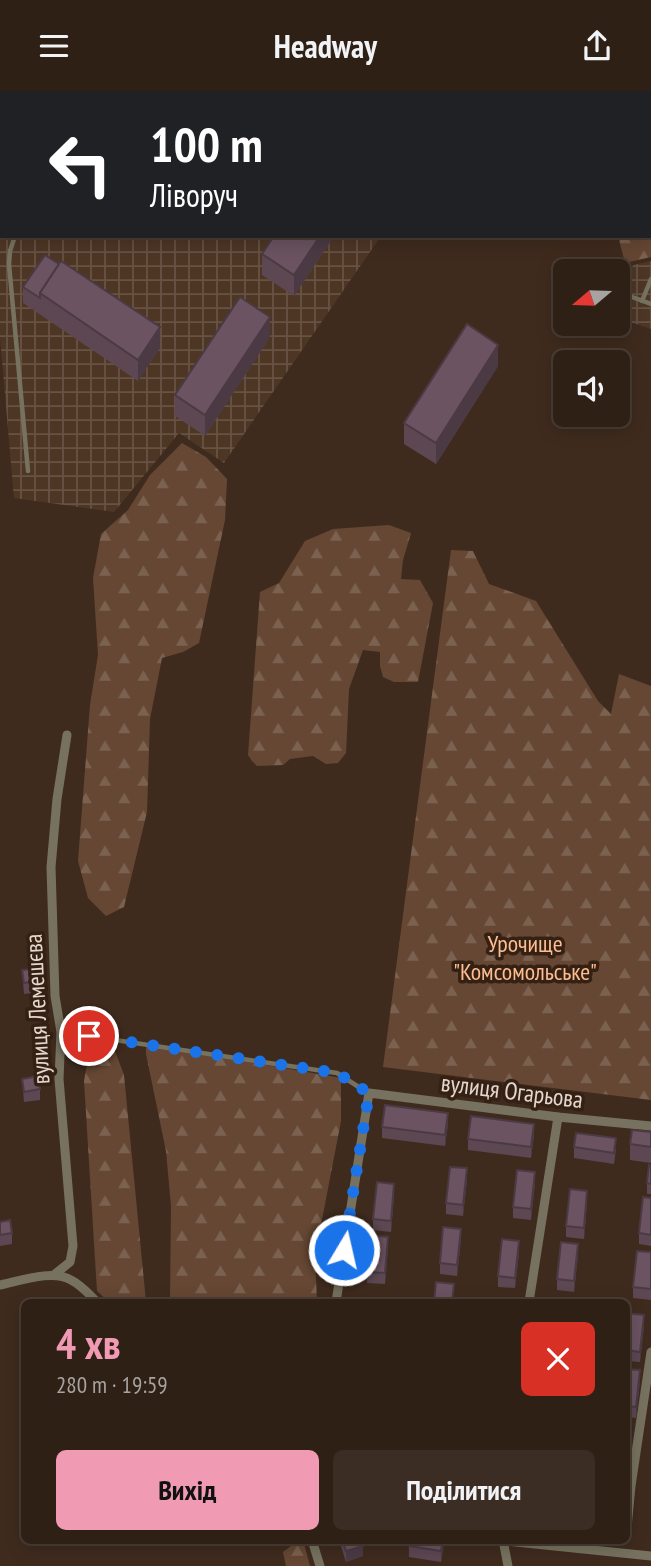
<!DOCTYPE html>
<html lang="uk">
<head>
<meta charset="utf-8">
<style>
	body { margin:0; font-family:"PT Sans Narrow",sans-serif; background:#3b2d23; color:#f1f3f6; height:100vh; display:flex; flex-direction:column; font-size:26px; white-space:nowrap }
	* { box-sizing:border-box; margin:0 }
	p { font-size:23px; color:#a7a3a1 }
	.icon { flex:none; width:38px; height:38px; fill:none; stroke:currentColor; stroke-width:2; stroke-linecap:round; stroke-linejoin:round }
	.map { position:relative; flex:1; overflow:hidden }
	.sheet { position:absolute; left:21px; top:1208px; width:609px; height:245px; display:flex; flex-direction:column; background:#2f2016; border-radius:10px; box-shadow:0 4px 18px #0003,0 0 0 2px #4a3e35 }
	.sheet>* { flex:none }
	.guide { position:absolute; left:0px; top:0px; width:651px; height:147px; box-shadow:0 4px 18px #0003,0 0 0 2px #4a3e35; background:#202124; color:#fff; overflow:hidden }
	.needle { width:46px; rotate:251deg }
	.tools { position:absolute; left:553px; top:168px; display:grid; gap:14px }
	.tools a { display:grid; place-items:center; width:77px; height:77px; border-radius:10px; background:#2f2016; box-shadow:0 4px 18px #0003,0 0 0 2px #4a3e35; font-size:35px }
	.pin { position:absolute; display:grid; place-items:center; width:60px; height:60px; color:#fff; margin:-30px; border:4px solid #fff; border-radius:50%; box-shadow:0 2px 7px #0007 }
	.me { position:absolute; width:77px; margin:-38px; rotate:9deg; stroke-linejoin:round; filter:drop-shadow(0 0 5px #0008) }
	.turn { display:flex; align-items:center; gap:24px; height:147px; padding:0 35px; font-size:32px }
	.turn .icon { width:91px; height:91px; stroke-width:2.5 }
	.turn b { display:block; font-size:49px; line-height:60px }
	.round { display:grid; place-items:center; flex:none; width:74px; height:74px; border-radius:10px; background:#3b2d23 }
	.head { display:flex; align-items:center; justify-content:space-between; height:119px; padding:0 35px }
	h1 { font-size:42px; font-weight:700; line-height:52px; color:#f09ab4 }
	.action { display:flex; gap:14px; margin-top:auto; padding:14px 35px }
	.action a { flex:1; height:80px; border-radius:10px; background:#f09ab4; color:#111; font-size:28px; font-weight:700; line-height:80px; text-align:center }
	.action a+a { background:#3b2d23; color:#f1f3f6 }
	header { display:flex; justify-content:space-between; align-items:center; height:91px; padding:0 35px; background:#2f2016; font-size:32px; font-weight:700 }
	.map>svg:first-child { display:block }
	.industrial { fill:url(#industrial-grid) }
	.forest { fill:url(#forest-firs) }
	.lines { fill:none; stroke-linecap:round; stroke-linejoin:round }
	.service { stroke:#77725f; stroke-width:4.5 }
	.minor { stroke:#77725f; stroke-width:9 }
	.wall { fill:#5c4753 }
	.shaded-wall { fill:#4b3a44 }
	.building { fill:#6b5361; stroke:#4b3a44; stroke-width:2 }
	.route { stroke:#1a73e8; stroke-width:12; stroke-dasharray:0 21.6 }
	.labels { text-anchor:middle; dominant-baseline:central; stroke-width:7; stroke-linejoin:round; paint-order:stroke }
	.park-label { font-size:24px; fill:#febc91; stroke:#342114 }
	.street-label { font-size:24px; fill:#e4d7cf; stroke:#342114 }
</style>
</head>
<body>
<header><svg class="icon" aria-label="menu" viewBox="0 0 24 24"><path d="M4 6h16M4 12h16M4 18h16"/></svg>Headway<svg class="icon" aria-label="share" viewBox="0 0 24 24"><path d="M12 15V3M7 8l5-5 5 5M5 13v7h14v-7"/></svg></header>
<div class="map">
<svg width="651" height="1475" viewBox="0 0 651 1475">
	<defs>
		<pattern id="industrial-grid" width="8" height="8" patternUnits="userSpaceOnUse" patternTransform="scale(1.75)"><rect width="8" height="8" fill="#4e3625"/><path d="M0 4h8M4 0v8" fill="none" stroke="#675244"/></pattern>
		<pattern id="forest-firs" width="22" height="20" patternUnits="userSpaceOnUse" patternTransform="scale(1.75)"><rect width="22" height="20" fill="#654733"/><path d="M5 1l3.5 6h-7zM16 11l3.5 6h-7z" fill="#7b6150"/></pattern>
	</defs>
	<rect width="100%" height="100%" fill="#3f2b1e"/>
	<g class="industrial">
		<path d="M2,130V145H381L224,372L179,342L114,421L14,407L0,246V133Z"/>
		<path d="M651,170V238L618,227V211L633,174Z"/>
	</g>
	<g class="forest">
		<path d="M580,0H651V166L625,172L618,145H649V2H581Z"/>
		<path d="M182,352L206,366L227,388L225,429L199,552L183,561L162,567L150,628L147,721L124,816L106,825L88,807L78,770L90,614L98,564L93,487L101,443L128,419L150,384Z"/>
		<path d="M389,434L411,442L403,469L401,488L420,489L433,512L418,591H394L383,586L380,575V561L363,559L349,598L346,662L338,672L326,673L313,665L290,668L283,674L257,675L252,670L248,664L260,501L279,492L305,450L333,438Z"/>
		<path d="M451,459L473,460L489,493L536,510L598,610L611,623L619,583L651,595V1009L383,976Z"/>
		<path d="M146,953L341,987V1030L315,1165L317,1211H170L171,1115L166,1060L146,963Z"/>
		<path d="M115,960L124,984L146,1211H109L97,1200L84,990L89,962Z"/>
		<path d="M299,1449H303L310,1475H286L283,1461Z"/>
	</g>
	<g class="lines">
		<g class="service">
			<path d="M154,0L157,2"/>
			<path d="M0,136L2,138"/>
			<path d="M11,145L14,148L10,160L9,173L28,380"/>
			<path d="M621,202L651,213"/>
			<path d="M642,210L651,188"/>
			<path d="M61,941L337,982L368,1002"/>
		</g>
		<g class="minor">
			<path d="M58,2L59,0"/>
			<path d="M0,76L2,73"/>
			<path d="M55,1183L70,1171L73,1155L59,988L61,941L55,905L51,776L57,708L67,644"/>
			<path d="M0,1194C20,1190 53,1178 71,1189C81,1194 89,1203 97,1211"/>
			<path d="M336,1211L369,1002L558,1026L651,1035"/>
			<path d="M529,1211L558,1026"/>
			<path d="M626,1447L631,1395L651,1261"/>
			<path d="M312,1449L320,1475"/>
			<path d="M495,1449L651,1465"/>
			<path d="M503,1449L508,1475"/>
		</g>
	</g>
	<g class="wall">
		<path d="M334,145L294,205L262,184V163Z"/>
		<path d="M45,164L160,257L138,290L23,212V196Z"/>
		<path d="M270,246L205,345L175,325V304Z"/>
		<path d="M498,275L436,373L404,353V332Z"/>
		<path d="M22,879L40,890V901L24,903Z"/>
		<path d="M22,988L40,998V1009L24,1011Z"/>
		<path d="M448,1033L445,1055L382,1047V1036Z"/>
		<path d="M651,1041V1072L630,1069V1053Z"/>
		<path d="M534,1044L531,1067L468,1059V1048Z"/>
		<path d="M574,1056L616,1058L614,1073L574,1067Z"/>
		<path d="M651,1075V1103H647V1092Z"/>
		<path d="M467,1088L463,1125L446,1123V1112Z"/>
		<path d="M535,1092L531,1129L513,1127V1116Z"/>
		<path d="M394,1104L391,1141L373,1139V1128Z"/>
		<path d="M651,1107V1155L639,1153V1142Z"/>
		<path d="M587,1111L584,1148L566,1146V1135Z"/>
		<path d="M0,1131L12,1142V1153L0,1155Z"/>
		<path d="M461,1148L457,1185L440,1183V1172Z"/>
		<path d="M388,1157L385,1193L367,1192V1181Z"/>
		<path d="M519,1161L515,1197L498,1196V1185Z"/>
		<path d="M651,1161V1209L633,1207V1196Z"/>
		<path d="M578,1164L574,1201L557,1199V1188Z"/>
		<path d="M626,1222L644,1235L640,1271L626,1270Z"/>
		<path d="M626,1278L640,1290L636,1327L626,1326Z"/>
		<path d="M341,1449H361L363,1465L346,1471L341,1455Z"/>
		<path d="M444,1449L441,1471L409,1466V1455Z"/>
	</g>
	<g class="shaded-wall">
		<path d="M320,145H334L294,205V184Z"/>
		<path d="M270,226V246L205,345V324Z"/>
		<path d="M160,236V257L138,290V269Z"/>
		<path d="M498,254V275L436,373V352Z"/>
		<path d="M448,1022V1033L445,1055V1044Z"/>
		<path d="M534,1033V1044L531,1067V1056Z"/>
		<path d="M467,1077V1088L463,1125V1114Z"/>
		<path d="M535,1081V1092L531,1129V1118Z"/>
		<path d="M394,1093V1104L391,1141V1130Z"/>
		<path d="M587,1100V1111L584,1148V1137Z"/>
		<path d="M461,1138V1148L457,1185V1174Z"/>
		<path d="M388,1146V1157L385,1193V1182Z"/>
		<path d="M519,1150V1161L515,1197V1187Z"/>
		<path d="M578,1153V1164L574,1201V1190Z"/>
		<path d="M644,1224V1235L640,1271V1261Z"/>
		<path d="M640,1279V1290L636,1327V1316Z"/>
		<path d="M630,1339V1350L627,1387V1376Z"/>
		<path d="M443,1449L444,1454L441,1471V1460Z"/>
		<path d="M363,1455V1465L346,1471V1460Z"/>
	</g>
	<g class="building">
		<path d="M274,145H320L294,184L262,163Z"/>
		<path d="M45,164L59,173L40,202V207L23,196Z"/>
		<path d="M61,170L160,236L138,269L40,202Z"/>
		<path d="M240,206L270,226L205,324L175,304Z"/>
		<path d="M467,233L498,254L436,352L404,332Z"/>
		<path d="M38,877L40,890L24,892L22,879Z"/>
		<path d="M38,985L40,998L24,1001L22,988Z"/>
		<path d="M385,1014L448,1022L445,1044L382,1036Z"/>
		<path d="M471,1025L534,1033L531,1056L468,1048Z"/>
		<path d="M632,1039L651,1041V1056L630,1053Z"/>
		<path d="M576,1042L616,1047L614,1062L574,1056Z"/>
		<path d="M649,1074L651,1075V1093L647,1092Z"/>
		<path d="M450,1076L467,1077L463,1114L446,1112Z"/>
		<path d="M517,1079L535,1081L531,1118L513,1116Z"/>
		<path d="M377,1091L394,1093L391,1130L373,1128Z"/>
		<path d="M570,1098L587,1100L584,1137L566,1135Z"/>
		<path d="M643,1106L651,1107V1144L639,1142Z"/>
		<path d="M10,1129L12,1142L0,1144V1131Z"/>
		<path d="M443,1136L461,1138L457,1174L440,1172Z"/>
		<path d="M371,1144L388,1146L385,1182L367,1181Z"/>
		<path d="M502,1148L519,1150L515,1187L498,1185Z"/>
		<path d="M561,1151L578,1153L574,1190L557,1188Z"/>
		<path d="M637,1160L651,1161V1198L633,1196Z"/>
		<path d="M436,1191L454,1193L452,1211H434Z"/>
		<path d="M626,1222L644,1224L640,1261L626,1259Z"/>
		<path d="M626,1278L640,1279L636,1316L626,1315Z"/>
		<path d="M626,1339H630L627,1376H626Z"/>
		<path d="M342,1449H361L363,1455L346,1460Z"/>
		<path d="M410,1449H443L441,1460L409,1455Z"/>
	</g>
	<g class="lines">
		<path class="route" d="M89,945L337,982L369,1002L344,1159"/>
	</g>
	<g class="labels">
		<g class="park-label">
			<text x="525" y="852">Урочище<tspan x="525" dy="28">"Комсомольське"</tspan></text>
		</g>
		<g class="street-label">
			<text transform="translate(37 918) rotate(-93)">вулиця Лемешєва</text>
			<text transform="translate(512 1000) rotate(7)">вулиця Огарьова</text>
		</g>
	</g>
</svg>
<div class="tools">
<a><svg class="needle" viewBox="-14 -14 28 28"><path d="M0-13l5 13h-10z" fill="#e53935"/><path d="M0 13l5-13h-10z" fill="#a7a3a1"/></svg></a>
<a><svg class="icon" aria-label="sound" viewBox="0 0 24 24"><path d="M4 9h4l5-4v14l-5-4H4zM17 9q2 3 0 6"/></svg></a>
</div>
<div class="pin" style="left:89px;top:945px;background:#d93025"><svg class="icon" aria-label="arrive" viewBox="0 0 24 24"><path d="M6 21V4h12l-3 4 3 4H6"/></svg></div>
<svg class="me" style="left:344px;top:1159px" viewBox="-20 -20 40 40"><circle r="17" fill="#1a73e8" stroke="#fff" stroke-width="3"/><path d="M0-11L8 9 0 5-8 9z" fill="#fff"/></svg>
<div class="guide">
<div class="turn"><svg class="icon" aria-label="left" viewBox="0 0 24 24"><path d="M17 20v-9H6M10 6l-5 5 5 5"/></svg><div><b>100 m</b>Ліворуч</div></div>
</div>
<section class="sheet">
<div class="head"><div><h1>4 хв</h1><p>280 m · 19:59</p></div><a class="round" style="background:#d93025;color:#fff"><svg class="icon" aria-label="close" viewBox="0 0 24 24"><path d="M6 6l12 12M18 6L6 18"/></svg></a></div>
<div class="action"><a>Вихід</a><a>Поділитися</a></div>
</section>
</div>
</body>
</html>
